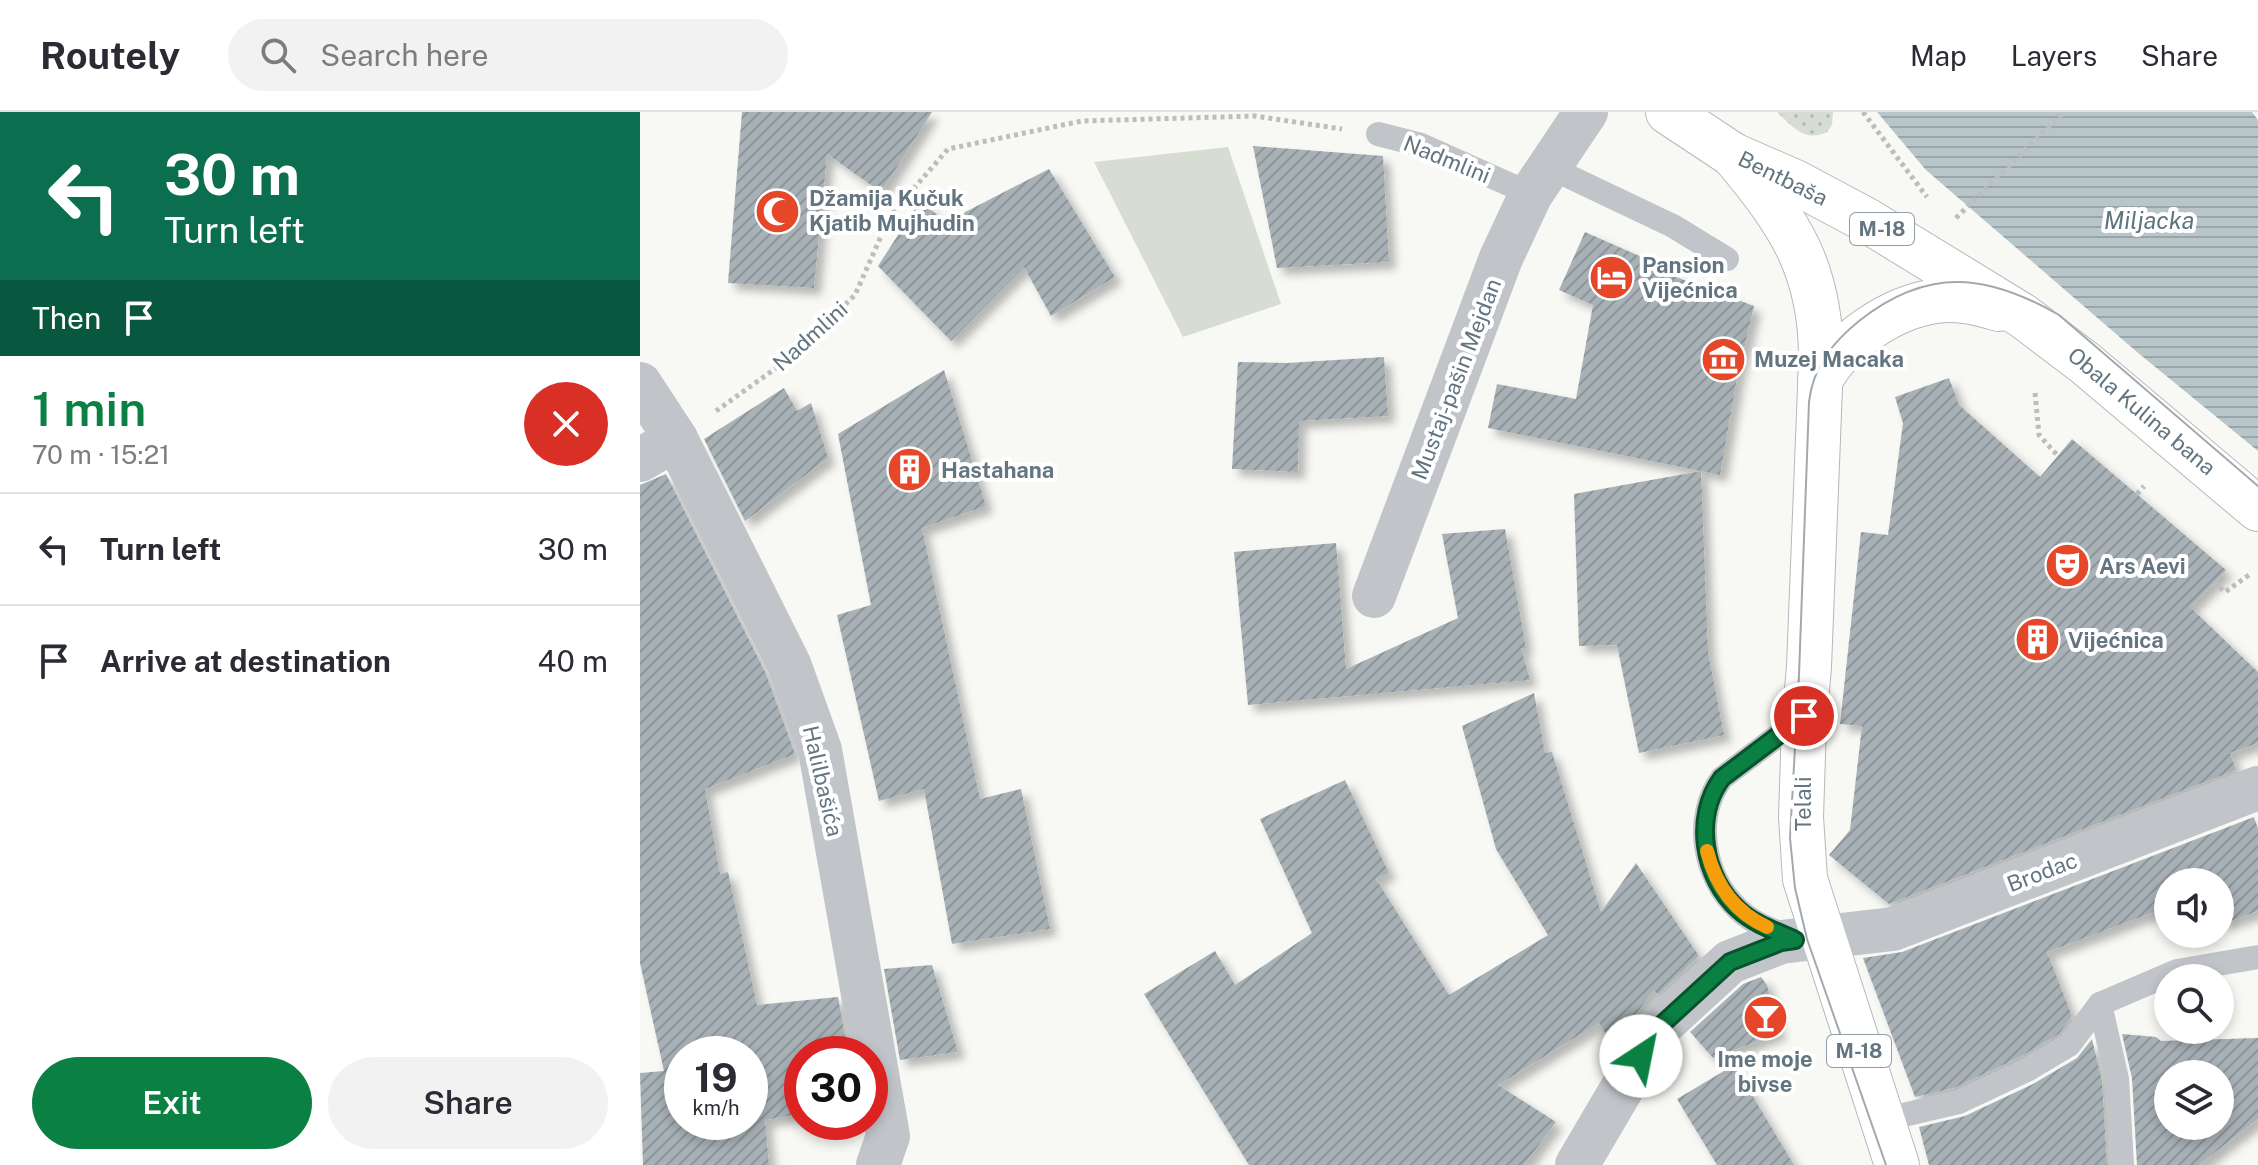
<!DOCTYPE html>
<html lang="en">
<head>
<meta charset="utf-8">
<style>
	body { margin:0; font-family:"Public Sans",sans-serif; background:#f2f2f3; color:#2b2b33; height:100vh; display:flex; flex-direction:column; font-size:30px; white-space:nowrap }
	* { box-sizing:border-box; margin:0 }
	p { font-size:26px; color:#7c7c81 }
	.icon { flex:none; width:44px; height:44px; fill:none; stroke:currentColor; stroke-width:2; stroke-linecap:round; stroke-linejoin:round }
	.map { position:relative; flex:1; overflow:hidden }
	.panel { display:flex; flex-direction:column; background:#fff; width:640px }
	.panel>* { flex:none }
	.guide { background:#0b6e4f; color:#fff; overflow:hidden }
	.buttons { position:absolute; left:1514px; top:756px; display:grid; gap:16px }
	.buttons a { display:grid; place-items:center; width:80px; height:80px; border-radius:50%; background:#fff; box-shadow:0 4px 12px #0003; font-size:40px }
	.speed { position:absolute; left:24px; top:924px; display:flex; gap:16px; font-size:40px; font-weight:700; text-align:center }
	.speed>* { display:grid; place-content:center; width:104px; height:104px; border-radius:50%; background:#fff; box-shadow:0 4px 12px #0003; line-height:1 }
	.speed small { font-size:20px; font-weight:400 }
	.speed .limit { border:12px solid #d22; background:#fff; color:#111 }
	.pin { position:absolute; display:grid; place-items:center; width:68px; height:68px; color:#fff; margin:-34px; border:4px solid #fff; border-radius:50%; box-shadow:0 2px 8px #0007 }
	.me { position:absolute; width:88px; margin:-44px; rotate:34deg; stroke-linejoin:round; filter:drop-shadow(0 0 6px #0008) }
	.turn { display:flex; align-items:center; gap:28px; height:168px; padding:0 32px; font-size:36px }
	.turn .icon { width:104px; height:104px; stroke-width:2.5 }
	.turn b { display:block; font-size:56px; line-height:68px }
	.then { display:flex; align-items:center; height:76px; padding:0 32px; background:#0003; gap:16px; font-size:30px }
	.round { display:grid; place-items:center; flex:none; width:84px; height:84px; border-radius:42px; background:#f2f2f3 }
	.overview { display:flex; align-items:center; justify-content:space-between; height:136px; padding:0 32px }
	h1 { font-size:48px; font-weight:600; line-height:60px; color:#0b8043 }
	.button { display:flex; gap:16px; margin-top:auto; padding:16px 32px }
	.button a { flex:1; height:92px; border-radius:48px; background:#0b8043; color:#fff; font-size:32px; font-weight:600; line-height:92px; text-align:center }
	.button a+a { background:#f2f2f3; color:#2b2b33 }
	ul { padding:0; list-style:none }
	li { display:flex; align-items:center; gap:24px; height:112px; padding:0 32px; border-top:2px solid #e1e1e2 }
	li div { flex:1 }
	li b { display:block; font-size:30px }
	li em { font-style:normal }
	header { display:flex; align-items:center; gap:48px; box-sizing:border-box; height:112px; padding:0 40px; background:#fff; border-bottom:2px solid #e1e1e2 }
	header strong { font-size:38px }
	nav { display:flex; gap:44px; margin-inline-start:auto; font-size:28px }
	.search { width:560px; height:72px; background:#f2f2f3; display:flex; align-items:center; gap:20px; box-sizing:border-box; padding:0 28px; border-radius:44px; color:#7c7c81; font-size:30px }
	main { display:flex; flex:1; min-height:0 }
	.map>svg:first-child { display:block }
	.grass { fill:url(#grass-dots) }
	.green { fill:#d8ddd4 }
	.water { fill:url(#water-rules) }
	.building { fill:url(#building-hatch); fill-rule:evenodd; filter:url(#shadow) }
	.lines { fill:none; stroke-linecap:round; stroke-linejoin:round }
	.primary-casing { stroke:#b4b9bd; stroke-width:46 }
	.path { stroke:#bbbec0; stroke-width:5; stroke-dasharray:4 4; stroke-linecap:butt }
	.service { stroke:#c1c5c9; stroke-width:24 }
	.minor { stroke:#c1c5c9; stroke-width:44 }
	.primary { stroke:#fff; stroke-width:44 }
	.tram { stroke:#a2a9ae; stroke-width:2 }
	.route-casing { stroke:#07532c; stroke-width:20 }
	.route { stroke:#0b8043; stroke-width:14 }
	.slow { stroke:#f59e0b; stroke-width:14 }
	.labels { text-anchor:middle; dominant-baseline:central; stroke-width:8; stroke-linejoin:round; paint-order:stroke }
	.shield { fill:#fff; stroke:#929ea6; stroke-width:2 }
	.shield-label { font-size:20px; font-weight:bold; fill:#637580 }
	.street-label { font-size:22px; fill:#637580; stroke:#fff }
	.poi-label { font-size:22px; font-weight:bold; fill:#637580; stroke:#fff; text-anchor:start }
	.water-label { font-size:24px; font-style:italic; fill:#5e757b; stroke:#fff }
</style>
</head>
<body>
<header>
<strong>Routely</strong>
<div class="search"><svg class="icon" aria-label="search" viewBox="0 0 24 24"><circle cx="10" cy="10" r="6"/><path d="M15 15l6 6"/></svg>Search here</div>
<nav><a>Map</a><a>Layers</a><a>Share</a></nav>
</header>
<main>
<section class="panel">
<div class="guide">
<div class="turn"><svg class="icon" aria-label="left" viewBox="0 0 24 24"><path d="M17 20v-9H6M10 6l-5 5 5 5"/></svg><div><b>30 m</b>Turn left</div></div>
<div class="then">Then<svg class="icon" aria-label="arrive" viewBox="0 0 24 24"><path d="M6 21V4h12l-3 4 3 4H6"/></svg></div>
</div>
<div class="overview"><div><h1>1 min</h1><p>70 m · 15:21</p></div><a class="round" style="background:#d93025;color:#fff"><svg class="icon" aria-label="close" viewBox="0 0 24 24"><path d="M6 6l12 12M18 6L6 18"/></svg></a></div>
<ul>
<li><svg class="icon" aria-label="left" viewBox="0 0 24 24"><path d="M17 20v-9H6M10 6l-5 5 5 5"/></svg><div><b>Turn left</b></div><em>30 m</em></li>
<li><svg class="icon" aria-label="arrive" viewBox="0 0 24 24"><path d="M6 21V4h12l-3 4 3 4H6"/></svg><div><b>Arrive at destination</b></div><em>40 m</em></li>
</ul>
<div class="button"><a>Exit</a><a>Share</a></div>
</section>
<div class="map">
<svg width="1618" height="1053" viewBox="0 0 1618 1053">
	<defs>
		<pattern id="grass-dots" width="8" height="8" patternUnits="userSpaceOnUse" patternTransform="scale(2)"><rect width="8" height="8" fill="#d8ddd4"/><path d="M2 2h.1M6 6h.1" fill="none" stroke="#b3b8b1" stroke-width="1.8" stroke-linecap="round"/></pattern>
		<pattern id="water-rules" width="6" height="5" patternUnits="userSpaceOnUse" patternTransform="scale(2)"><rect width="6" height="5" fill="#b8c6c9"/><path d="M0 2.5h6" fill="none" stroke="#99a5a8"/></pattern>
		<pattern id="building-hatch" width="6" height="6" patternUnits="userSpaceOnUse" patternTransform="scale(2)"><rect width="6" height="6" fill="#a8b1b6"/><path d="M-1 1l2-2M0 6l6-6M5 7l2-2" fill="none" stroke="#8c9599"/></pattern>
		<filter id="shadow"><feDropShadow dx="7" dy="7" stdDeviation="4" flood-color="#0004"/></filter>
	</defs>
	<rect width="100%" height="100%" fill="#f8f8f5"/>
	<path class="grass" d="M1137,0H1193L1192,13L1187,20C1165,31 1152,14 1137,0Z"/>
	<path class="green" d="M588,35L641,192L543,225L454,50Z"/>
	<path class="water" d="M1237,0H1612L1618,8V339L1497,240L1286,58Z"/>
	<g class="building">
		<path d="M102,0H292L241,80L187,42L174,176L88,171Z"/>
		<path d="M613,34L743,44L749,150L637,156Z"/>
		<path d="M409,57L475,165L411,204L384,155L311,229L238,154L280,89L306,110Z"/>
		<path d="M945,120L1022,154L1020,159L1114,194L1097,266L1080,363L848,316L857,272L936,287L953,193L919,178Z"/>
		<path d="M744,245L748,304L659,309L658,360L592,357L598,250L647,251Z"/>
		<path d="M304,258L346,394L282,416L340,687L381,677L410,817L312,832L284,677L239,689L197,503L231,493L198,322Z"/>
		<path d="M1309,266L1319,293L1400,365L1432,327L1586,458L1550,495L1618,560V631L1590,641L1596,658L1249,792L1189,743L1210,718L1222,614L1200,612L1221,420L1248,423L1263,311L1255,285Z"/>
		<path d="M144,276L157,299L171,291L188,346L105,409L64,327Z"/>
		<path d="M1061,359L1068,540L1084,623L999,641L977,533L939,534L934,382Z"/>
		<path d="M26,362L126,562L155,642L65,677L80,762L88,760L117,893L198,885L208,942H162V1002L125,1008L129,1053H3L0,961L24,959L0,851V373ZM42,942H110V1010H42Z"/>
		<path d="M865,417L886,536H881L890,568L608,593L594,440L696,431L706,557L818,506L802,422Z"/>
		<path d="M894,581L905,641L912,640L961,800L996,751L1059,844L1018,883L1014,878L973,933L959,911L858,973L916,1010L884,1053H609L504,882L575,839L595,873L672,821L620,707L705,668L749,761L736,767L809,883L908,823L856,737L822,614Z"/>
		<path d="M1614,705L1618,717V799L1583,812L1580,805V770H1528V795L1407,840L1432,904L1419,922L1380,945L1314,976L1275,985L1223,846L1262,840Z"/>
		<path d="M292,853L318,940L260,948L244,857Z"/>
		<path d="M1121,865L1127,873L1139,921L1073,946L1050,920L1103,872Z"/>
		<path d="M1482,922L1516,925L1521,929L1618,926V1007L1559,1053H1497L1492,966ZM1528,962H1580V1014H1528Z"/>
		<path d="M1452,927L1462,969L1467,1053H1289L1279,1015L1325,1004L1393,972L1437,946Z"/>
		<path d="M1094,953L1154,1053H1077L1037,987Z"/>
	</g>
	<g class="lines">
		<defs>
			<g id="primary">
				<path d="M1028,0L1093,43L1155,70L1228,109L1383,204L1445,251L1618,397"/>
				<path d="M1093,43C1150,111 1182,158 1181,250L1169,555L1164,611L1161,705L1165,767L1257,1053"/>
				<path d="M1180,269C1200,230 1252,195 1296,189C1318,186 1338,191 1359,197"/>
			</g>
		</defs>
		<use href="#primary" class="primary-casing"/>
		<g class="path">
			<path d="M1223,0L1287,85"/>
			<path d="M1316,106L1424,0"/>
			<path d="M1395,281L1399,323L1418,344"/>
			<path d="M76,299L146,249L215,183L250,104L308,37L442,9L615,4L702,17"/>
			<path d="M1497,382L1504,374"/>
			<path d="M1574,470L1585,480L1609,463"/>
		</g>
		<g class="service">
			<path d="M738,22L781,33L891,82"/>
			<path d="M909,55L1033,114L1087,147"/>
			<path d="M1152,827C1134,818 1113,812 1098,797C1063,764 1053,705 1082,666L1164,604"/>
			<path d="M1460,892L1477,967L1482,1053"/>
			<path d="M1242,1008L1319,990L1387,958L1429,933L1460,892L1537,859L1618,845"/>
		</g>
		<g class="minor">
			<path d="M0,272L36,327L149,552L180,638L248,1024L238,1053"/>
			<path d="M0,348L36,327"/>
			<path d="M734,484L861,146L891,82L946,0"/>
			<path d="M937,1053L1017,917L1090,850L1141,830L1253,817L1618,676"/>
		</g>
		<use href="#primary" class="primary"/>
		<path class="tram" d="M1246,1053L1167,827L1155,776L1150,726L1159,563L1169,290C1173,255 1192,231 1219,209C1287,155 1346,161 1419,203L1618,374"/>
	</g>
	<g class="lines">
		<defs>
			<path id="route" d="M1001,944L1017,917L1090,850L1141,830L1155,828C1136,819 1114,812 1099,798C1063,766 1053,705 1082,666L1164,604"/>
		</defs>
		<use href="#route" class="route-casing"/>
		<use href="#route" class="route"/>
		<path class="slow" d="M1067,739C1076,774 1094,800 1127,815"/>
	</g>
	<defs>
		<symbol id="mosque-disc" viewBox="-11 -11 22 22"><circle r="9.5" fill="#e54728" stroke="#fff"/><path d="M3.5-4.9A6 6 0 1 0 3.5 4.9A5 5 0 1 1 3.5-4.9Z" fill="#fff"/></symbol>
		<symbol id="hotel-disc" viewBox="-11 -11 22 22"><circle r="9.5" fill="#e54728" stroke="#fff"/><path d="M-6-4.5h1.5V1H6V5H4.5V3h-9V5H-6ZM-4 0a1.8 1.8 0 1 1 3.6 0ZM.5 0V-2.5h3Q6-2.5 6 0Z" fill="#fff"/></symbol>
		<symbol id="museum-disc" viewBox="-11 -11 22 22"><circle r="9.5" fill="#e54728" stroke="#fff"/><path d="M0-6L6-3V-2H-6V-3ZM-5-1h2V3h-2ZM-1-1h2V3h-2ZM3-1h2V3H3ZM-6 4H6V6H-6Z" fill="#fff"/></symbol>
		<symbol id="building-disc" viewBox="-11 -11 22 22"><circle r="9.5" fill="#e54728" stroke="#fff"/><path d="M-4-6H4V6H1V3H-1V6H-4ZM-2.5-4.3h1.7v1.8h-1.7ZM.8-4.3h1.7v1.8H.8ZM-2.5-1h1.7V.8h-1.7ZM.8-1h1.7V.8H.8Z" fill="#fff"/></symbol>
		<symbol id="theatre-disc" viewBox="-11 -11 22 22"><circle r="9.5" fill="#e54728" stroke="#fff"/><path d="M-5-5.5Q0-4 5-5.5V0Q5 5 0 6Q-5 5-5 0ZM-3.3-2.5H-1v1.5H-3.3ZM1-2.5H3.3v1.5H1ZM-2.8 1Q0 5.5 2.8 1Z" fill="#fff"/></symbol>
		<symbol id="bar-disc" viewBox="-11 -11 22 22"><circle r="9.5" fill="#e54728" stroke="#fff"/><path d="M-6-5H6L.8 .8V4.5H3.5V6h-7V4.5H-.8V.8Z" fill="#fff"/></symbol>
	</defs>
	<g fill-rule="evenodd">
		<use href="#mosque-disc" x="112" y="74" width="51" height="51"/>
		<use href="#hotel-disc" x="946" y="140" width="51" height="51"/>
		<use href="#museum-disc" x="1058" y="222" width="51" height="51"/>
		<use href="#building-disc" x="244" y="332" width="51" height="51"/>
		<use href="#theatre-disc" x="1402" y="428" width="51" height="51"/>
		<use href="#building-disc" x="1372" y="502" width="51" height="51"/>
		<use href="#bar-disc" x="1100" y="880" width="51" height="51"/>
	</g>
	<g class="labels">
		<g class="shield">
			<rect x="1210" y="101" width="64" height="32" rx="6"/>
			<rect x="1187" y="923" width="64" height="32" rx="6"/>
		</g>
		<g class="shield-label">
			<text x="1242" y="117">M-18</text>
			<text x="1219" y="939">M-18</text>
		</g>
		<g class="street-label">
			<text transform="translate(807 47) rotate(22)">Nadmlini</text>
			<text transform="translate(1143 66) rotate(26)">Bentbaša</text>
			<text transform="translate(170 224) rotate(-42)">Nadmlini</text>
			<text transform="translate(816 267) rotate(-69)">Mustaj-pašin Mejdan</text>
			<text transform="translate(1502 299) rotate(40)">Obala Kulina bana</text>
			<text transform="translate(183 669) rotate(77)">Halilbašića</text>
			<text transform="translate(1163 692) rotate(-90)">Telali</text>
			<text transform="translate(1402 760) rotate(-21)">Brodac</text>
		</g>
		<g class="poi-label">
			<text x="169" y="86">Džamija Kučuk<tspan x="169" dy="25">Kjatib Mujhudin</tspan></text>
			<text x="1002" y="153">Pansion<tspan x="1002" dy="25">Vijećnica</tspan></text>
			<text x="1114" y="247">Muzej Macaka</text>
			<text x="301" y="358">Hastahana</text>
			<text x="1459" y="454">Ars Aevi</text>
			<text x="1428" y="528">Vijećnica</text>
			<text x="1125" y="947" text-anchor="middle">Ime moje<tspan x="1125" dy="25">bivse</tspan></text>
		</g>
		<g class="water-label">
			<text x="1509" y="108">Miljacka</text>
		</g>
	</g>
</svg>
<div class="buttons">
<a><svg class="icon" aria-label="sound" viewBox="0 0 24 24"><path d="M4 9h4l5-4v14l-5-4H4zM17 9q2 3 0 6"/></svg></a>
<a><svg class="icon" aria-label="search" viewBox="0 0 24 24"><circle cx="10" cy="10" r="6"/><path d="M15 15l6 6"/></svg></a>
<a><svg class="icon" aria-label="layers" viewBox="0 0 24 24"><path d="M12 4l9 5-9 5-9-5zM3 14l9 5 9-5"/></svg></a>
</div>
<div class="speed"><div>19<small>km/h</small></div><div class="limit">30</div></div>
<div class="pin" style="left:1164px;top:604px;background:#d93025"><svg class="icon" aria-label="arrive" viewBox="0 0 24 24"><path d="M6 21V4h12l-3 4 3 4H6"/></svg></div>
<svg class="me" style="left:1001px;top:944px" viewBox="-20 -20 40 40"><circle r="19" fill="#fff"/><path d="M0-13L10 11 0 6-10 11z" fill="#0b8043"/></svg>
</div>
</main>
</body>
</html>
